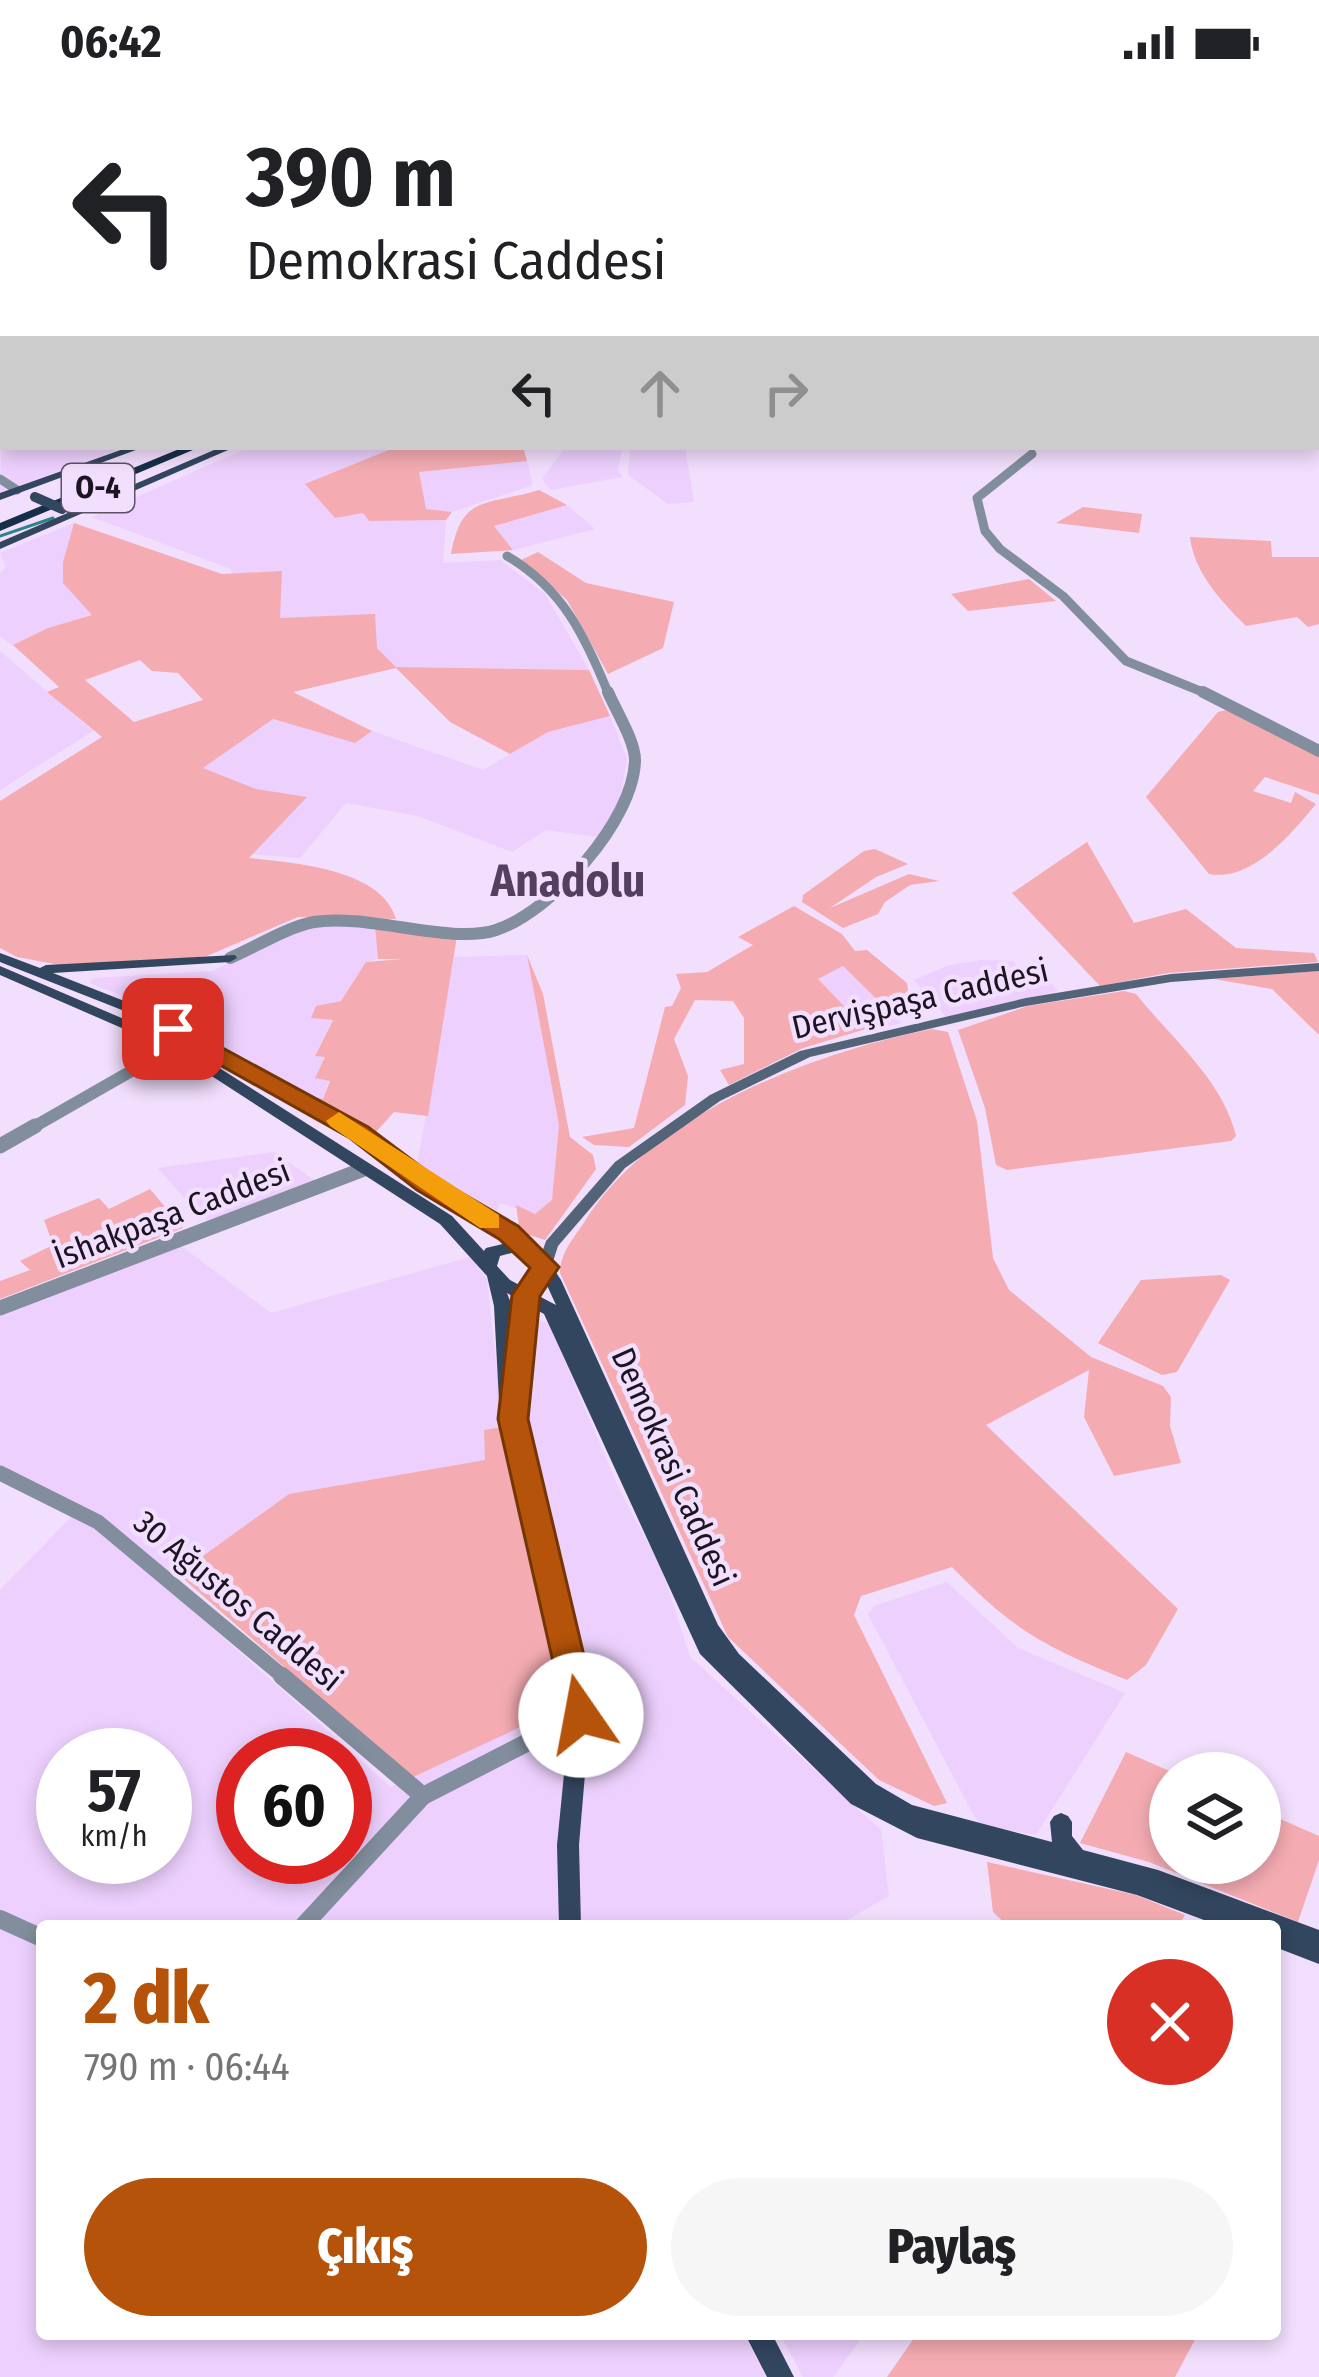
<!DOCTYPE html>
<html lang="tr">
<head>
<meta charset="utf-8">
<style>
	body { margin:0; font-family:"Fira Sans Condensed",sans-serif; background:#f6f6f6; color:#202124; height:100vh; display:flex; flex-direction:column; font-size:45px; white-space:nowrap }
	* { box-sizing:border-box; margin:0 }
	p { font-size:39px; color:#757577 }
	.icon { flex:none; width:66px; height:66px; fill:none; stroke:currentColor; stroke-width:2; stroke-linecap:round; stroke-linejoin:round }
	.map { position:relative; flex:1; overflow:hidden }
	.drawer { position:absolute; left:36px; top:1836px; width:1245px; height:420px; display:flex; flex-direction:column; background:#fff; border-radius:12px; box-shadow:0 6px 18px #0003 }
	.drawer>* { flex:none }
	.guide { position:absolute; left:0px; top:0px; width:1320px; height:366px; box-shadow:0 6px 18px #0003; background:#fff; color:#202124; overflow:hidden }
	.tools { position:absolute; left:1149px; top:1668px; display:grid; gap:24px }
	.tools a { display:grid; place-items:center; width:132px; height:132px; border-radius:50%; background:#fff; box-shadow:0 6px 18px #0003; font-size:60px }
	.speed { position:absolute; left:36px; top:1644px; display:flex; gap:24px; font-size:60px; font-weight:700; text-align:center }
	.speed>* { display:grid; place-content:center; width:156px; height:156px; border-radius:50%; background:#fff; box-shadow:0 6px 18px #0003; line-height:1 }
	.speed small { font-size:30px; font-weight:400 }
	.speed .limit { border:18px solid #d22; background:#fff; color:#111 }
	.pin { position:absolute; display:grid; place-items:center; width:102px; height:102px; color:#fff; margin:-51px; border-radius:24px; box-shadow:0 6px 18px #0006 }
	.me { position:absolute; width:132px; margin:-66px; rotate:348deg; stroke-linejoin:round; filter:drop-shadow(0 0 9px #0008) }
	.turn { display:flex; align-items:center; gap:42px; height:252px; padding:0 48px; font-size:54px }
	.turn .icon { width:156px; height:156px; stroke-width:2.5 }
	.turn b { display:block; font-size:84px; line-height:102px }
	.lanes { display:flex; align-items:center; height:114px; padding:0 48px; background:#0003; justify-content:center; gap:60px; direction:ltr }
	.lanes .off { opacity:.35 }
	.round { display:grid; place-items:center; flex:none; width:126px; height:126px; border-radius:63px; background:#f6f6f6 }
	.head { display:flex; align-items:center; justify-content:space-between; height:204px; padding:0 48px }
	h1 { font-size:72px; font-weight:800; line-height:90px; color:#b45309 }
	.cta { display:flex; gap:24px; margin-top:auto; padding:24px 48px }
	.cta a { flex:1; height:138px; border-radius:72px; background:#b45309; color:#fff; font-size:48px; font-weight:800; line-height:138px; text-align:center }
	.cta a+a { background:#f6f6f6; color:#202124 }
	.status { display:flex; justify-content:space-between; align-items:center; height:84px; padding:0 60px; background:#fff; direction:ltr }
	.status svg { height:33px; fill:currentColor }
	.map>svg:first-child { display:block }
	.built { fill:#edd0fd; fill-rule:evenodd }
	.green { fill:#f4acb2; fill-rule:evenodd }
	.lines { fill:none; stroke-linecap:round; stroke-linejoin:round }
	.stream { stroke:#2e8588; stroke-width:3 }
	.tertiary-far3 { stroke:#828e9d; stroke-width:9 }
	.tertiary-far2 { stroke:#828e9d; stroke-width:12 }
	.tertiary-far1 { stroke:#828e9d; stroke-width:15 }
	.tertiary { stroke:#828e9d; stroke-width:18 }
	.secondary { fill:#536479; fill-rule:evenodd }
	.primary { fill:#32465f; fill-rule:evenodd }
	.motorway { fill:#162e48; fill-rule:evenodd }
	.primary-bridge { stroke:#32465f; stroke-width:10 }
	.route { fill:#b45309; stroke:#753606; stroke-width:3 }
	.slow { fill:#f59e0b }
	.labels { text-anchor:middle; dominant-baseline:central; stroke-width:9; stroke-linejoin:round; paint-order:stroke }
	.shield { fill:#f2defd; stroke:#5d5164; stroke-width:3 }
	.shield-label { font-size:30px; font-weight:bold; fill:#1d1422 }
	.street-label { font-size:33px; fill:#1d1422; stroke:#f2defd }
	.district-label { font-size:45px; font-weight:bold; fill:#543f5f; stroke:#f2defd }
</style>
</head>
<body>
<div class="status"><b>06:42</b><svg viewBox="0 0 49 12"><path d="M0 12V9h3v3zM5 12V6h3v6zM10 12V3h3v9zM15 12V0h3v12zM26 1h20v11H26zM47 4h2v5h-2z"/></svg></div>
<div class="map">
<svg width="1319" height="2293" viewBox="0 0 1319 2293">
	<rect width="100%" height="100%" fill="#f2defd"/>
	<g class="built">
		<path d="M3,278V363H126L0,409Z"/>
		<path d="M249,363H396L305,401L335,433L363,429L369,437L446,436L443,479L500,476L545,510L589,586L396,583L377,564L279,535L281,487L232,490L231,485L92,433Z"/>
		<path d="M565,363H623L618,385L622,393L551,406L542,395Z"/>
		<path d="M630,363H685L694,418L668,420L628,391Z"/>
		<path d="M527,377L533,401L452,428L426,426L419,410L418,388Z"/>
		<path d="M567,421L595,445L513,466L493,442Z"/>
		<path d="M74,439L63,478L93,532L48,544L13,561L0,553V489L6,483L0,469Z"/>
		<path d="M0,567L93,647L0,706Z"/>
		<path d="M610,632L627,675L618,726L599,753L546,746L512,768L418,732L346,719L300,774L252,770L305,713L256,705L202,684L273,635L355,659L372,647L483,686L547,648Z"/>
		<path d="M329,841H375L378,875L366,878L341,917L317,922L333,934L315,971L325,973L315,993L329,996L323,1015L309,1014L156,924L89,899L94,894L212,887L298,847Z"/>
		<path d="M527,871L559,1041L552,1116L535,1130L500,1119L494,1138L416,1087L454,873Z"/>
		<path d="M982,876L1014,877L1019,885L1041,887L1058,907L947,934L914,896L950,881Z"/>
		<path d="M843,882L902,939L868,947L818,895Z"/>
		<path d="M274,1068L314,1096L212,1136L202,1135L158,1084Z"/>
		<path d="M177,1159L271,1229L470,1173L487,1196L503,1343L484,1347L486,1376L289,1410L164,1501L391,1703L590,1610L536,1389L526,1322L532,1236L548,1238L620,1407L661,1483L690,1573L881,1746L889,1812L837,1842H42V2250H744L766,2293H0V1506L81,1423L0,1382V1227ZM63,1671H165V1773H63ZM243,1671H345V1773H243Z"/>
		<path d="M947,1498L1018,1564L1125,1609L1036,1751L983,1742L974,1732L868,1530L874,1522Z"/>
		<path d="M780,2250H865L833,2293H803Z"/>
	</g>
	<g class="green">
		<path d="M396,363H523L527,377L419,388L426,425L452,428L446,436L369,437L363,429L335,434L305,400Z"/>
		<path d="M539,406L567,421L494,442L513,466L451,470C462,409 487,422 539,406Z"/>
		<path d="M1083,423L1142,430L1139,449L1056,439Z"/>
		<path d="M74,439L222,490L282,487L280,534L375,530L377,564L396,583L589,586L610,632L548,648L510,670L450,638L396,584L293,608L372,647L355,659L273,635L203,684L256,705L307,713L249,774C294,779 382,785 396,835L298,833L207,872L164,877L60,881L17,873L0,864V717L102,653L47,608L59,603L13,561L48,544L92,531L63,499V478ZM140,576L152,587L178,589L203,616L134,638L85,596Z"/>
		<path d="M1190,453L1271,457L1272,473H1319V540L1308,543L1297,533L1246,542C1220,516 1194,488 1190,453Z"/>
		<path d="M538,468L586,499L674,518L663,564L608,590L567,516L521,476Z"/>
		<path d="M1029,495L1056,517L968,527L951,510Z"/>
		<path d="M1231,625L1319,671V711L1265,693L1253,707L1291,719L1295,708L1316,720C1292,749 1252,798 1209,790L1146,713L1218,628Z"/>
		<path d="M1087,758L1134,839L1186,825L1236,864L1314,869L1318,878L1168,889L1100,902L1012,809Z"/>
		<path d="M875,765L908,780L876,793L830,824L909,790L939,797L910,801L885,818L878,830L843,844L802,818L803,811L864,767Z"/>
		<path d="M794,822L842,850L855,867L867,866L907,899L910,920L902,924L910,932L893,931L843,882L818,895L866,945L803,964L729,1001L720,986L744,980V934L733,917L695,916L674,955L688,992L685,1021L629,1063L594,1061L582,1053L634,1044L665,923L672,922L681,904L676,890L707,888L753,861L738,853Z"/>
		<path d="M375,841L457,852L428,1032L394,1028L375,1049L307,1012L323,1015L330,997L315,994L325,973L315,972L333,936L311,934L316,922L341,917L366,878L403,875H378Z"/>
		<path d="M527,871L543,910L570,1053L593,1071L596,1085L545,1156L520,1148L516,1121L535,1130L552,1116L559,1041Z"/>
		<path d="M1319,887V951L1272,905L1214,895Z"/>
		<path d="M1124,907L1136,910C1171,954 1223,996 1236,1052L1231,1057L1007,1086L996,1081L985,1024L958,946L1028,922Z"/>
		<path d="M932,945L948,948L977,1037L993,1174L1009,1206L1091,1273L1163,1302L1171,1313L1170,1342L1181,1379L1114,1392L1084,1333L1089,1286L986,1341L1178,1525L1146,1581L1127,1596C1044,1562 1015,1548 952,1483L861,1512L854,1531L947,1719L934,1722L879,1696L728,1553L560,1189C560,1170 573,1155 583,1140C650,1030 812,969 932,945Z"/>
		<path d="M150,1105L183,1144L0,1215V1197L30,1186L20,1177L53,1161L44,1136L99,1114L109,1125Z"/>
		<path d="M1221,1191L1230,1196L1177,1288L1162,1291L1098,1259L1141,1196Z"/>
		<path d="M503,1343L572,1619L411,1694L178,1490L289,1410L485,1376L484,1346Z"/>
		<path d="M1126,1668L1174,1689H1170V1779H1260V1726L1319,1752V1776L1298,1838L1149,1778L1080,1759Z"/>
		<path d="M987,1778L1136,1811L1185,1831L1178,1842H1008L993,1828Z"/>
		<path d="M917,2250H1198L1175,2293H887Z"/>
	</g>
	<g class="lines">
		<path class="stream" d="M0,452L53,434"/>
		<g class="tertiary-far3">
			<path d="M0,275L3,271"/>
			<path d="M1032,370L977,414L985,447L1000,465L1063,512L1126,577L1210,611"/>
			<path d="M0,395L17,406"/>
			<path d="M507,472C563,505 585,552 609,611"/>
		</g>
		<g class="tertiary-far2">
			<path d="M1203,608L1319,667"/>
			<path d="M230,874C256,863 287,843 314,838C366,829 451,861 496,846C551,828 634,737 635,676C635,657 616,627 608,608"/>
			<path d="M30,1045L175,962"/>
		</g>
		<g class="tertiary-far1">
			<path d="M0,1062L35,1042"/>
			<path d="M0,1224L364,1085"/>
			<path d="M0,1389L98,1438L286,1595"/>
		</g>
		<g class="tertiary">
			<path d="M282,1592L423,1712"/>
			<path d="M0,1835L42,1854"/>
			<path d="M303,1842L423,1712L581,1631"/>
		</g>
		<path class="secondary" d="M1319,879V887L1171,898L1026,922L810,973L720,1017L625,1084L558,1162L550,1187H540L537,1183L546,1157L615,1078L710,1011L800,967L1026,914L1171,890Z"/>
		<g class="primary">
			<rect x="953" y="0" width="8" height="3"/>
			<path d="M129,363H144L0,416V409Z"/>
			<path d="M221,363H235L0,465V458Z"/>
			<path d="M0,869L40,884L46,881L235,871L237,874L230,878L53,889L165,933L365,1045L529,1156L541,1166L561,1196L718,1541L739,1570L876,1700L912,1721L1052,1758L1050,1738L1054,1732L1061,1729L1068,1732L1072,1738V1752L1083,1766L1158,1786L1319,1846V1880L1275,1863V1842H1220L1137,1811L917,1754L851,1720L700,1570L544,1230L533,1224L522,1335L591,1619L579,1761L581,1842H559L557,1761L571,1619L504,1335L505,1323L499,1317L494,1222L487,1192L440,1140L170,965L0,891V882L180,959L452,1132L484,1167L486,1164L507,1159L353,1051L155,939L0,878ZM519,1167L529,1174L536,1184L523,1203L510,1196L497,1182L500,1172ZM545,1196V1197L556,1221L535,1210ZM507,1209L517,1215L513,1251L512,1222Z"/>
			<path d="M745,2250H772L794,2293H767Z"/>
		</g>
		<path class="motorway" d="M184,363H200L0,447V439Z"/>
		<path class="primary-bridge" d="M35,413L62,425"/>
	</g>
	<path class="route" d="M173,937L368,1043L436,1094L518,1142L559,1183L540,1212L528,1335L598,1631L593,1641H570L565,1631L498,1335L512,1211L530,1184L499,1155L417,1106L350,1054L165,950V939Z"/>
	<path class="slow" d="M339,1028L499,1131V1144H480L330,1042L326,1037Z"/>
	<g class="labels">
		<rect class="shield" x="62" y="380" width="72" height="48" rx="9"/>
		<g class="shield-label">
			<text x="98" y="404">O-4</text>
		</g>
		<g class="street-label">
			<text transform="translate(920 915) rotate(-13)">Dervişpaşa Caddesi</text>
			<text transform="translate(172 1130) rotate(-21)">İshakpaşa Caddesi</text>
			<text transform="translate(673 1383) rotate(66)">Demokrasi Caddesi</text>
			<text transform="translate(238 1517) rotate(40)">30 Ağustos Caddesi</text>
		</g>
		<g class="district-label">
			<text x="568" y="797">Anadolu</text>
		</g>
	</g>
</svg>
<div class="tools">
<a><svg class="icon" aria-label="layers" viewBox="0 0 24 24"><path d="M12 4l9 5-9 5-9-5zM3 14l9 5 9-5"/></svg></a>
</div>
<div class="speed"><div>57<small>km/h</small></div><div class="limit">60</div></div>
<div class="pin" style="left:173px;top:945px;background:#d93025"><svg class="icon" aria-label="arrive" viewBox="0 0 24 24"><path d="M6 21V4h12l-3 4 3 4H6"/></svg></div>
<svg class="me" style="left:581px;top:1631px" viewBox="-20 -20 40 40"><circle r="19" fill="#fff"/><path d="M0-13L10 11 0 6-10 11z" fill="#b45309"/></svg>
<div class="guide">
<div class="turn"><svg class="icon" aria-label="left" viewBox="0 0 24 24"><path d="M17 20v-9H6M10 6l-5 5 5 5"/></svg><div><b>390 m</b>Demokrasi Caddesi</div></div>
<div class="lanes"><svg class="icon" aria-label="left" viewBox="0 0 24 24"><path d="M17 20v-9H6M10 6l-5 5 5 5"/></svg><svg class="icon off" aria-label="ahead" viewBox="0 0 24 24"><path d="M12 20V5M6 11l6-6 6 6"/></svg><svg class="icon off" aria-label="right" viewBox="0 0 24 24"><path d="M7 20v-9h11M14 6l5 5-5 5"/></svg></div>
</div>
<section class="drawer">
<div class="head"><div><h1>2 dk</h1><p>790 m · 06:44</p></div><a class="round" style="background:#d93025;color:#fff"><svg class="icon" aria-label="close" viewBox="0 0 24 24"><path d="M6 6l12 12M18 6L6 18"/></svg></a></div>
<div class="cta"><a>Çıkış</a><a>Paylaş</a></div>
</section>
</div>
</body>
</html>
